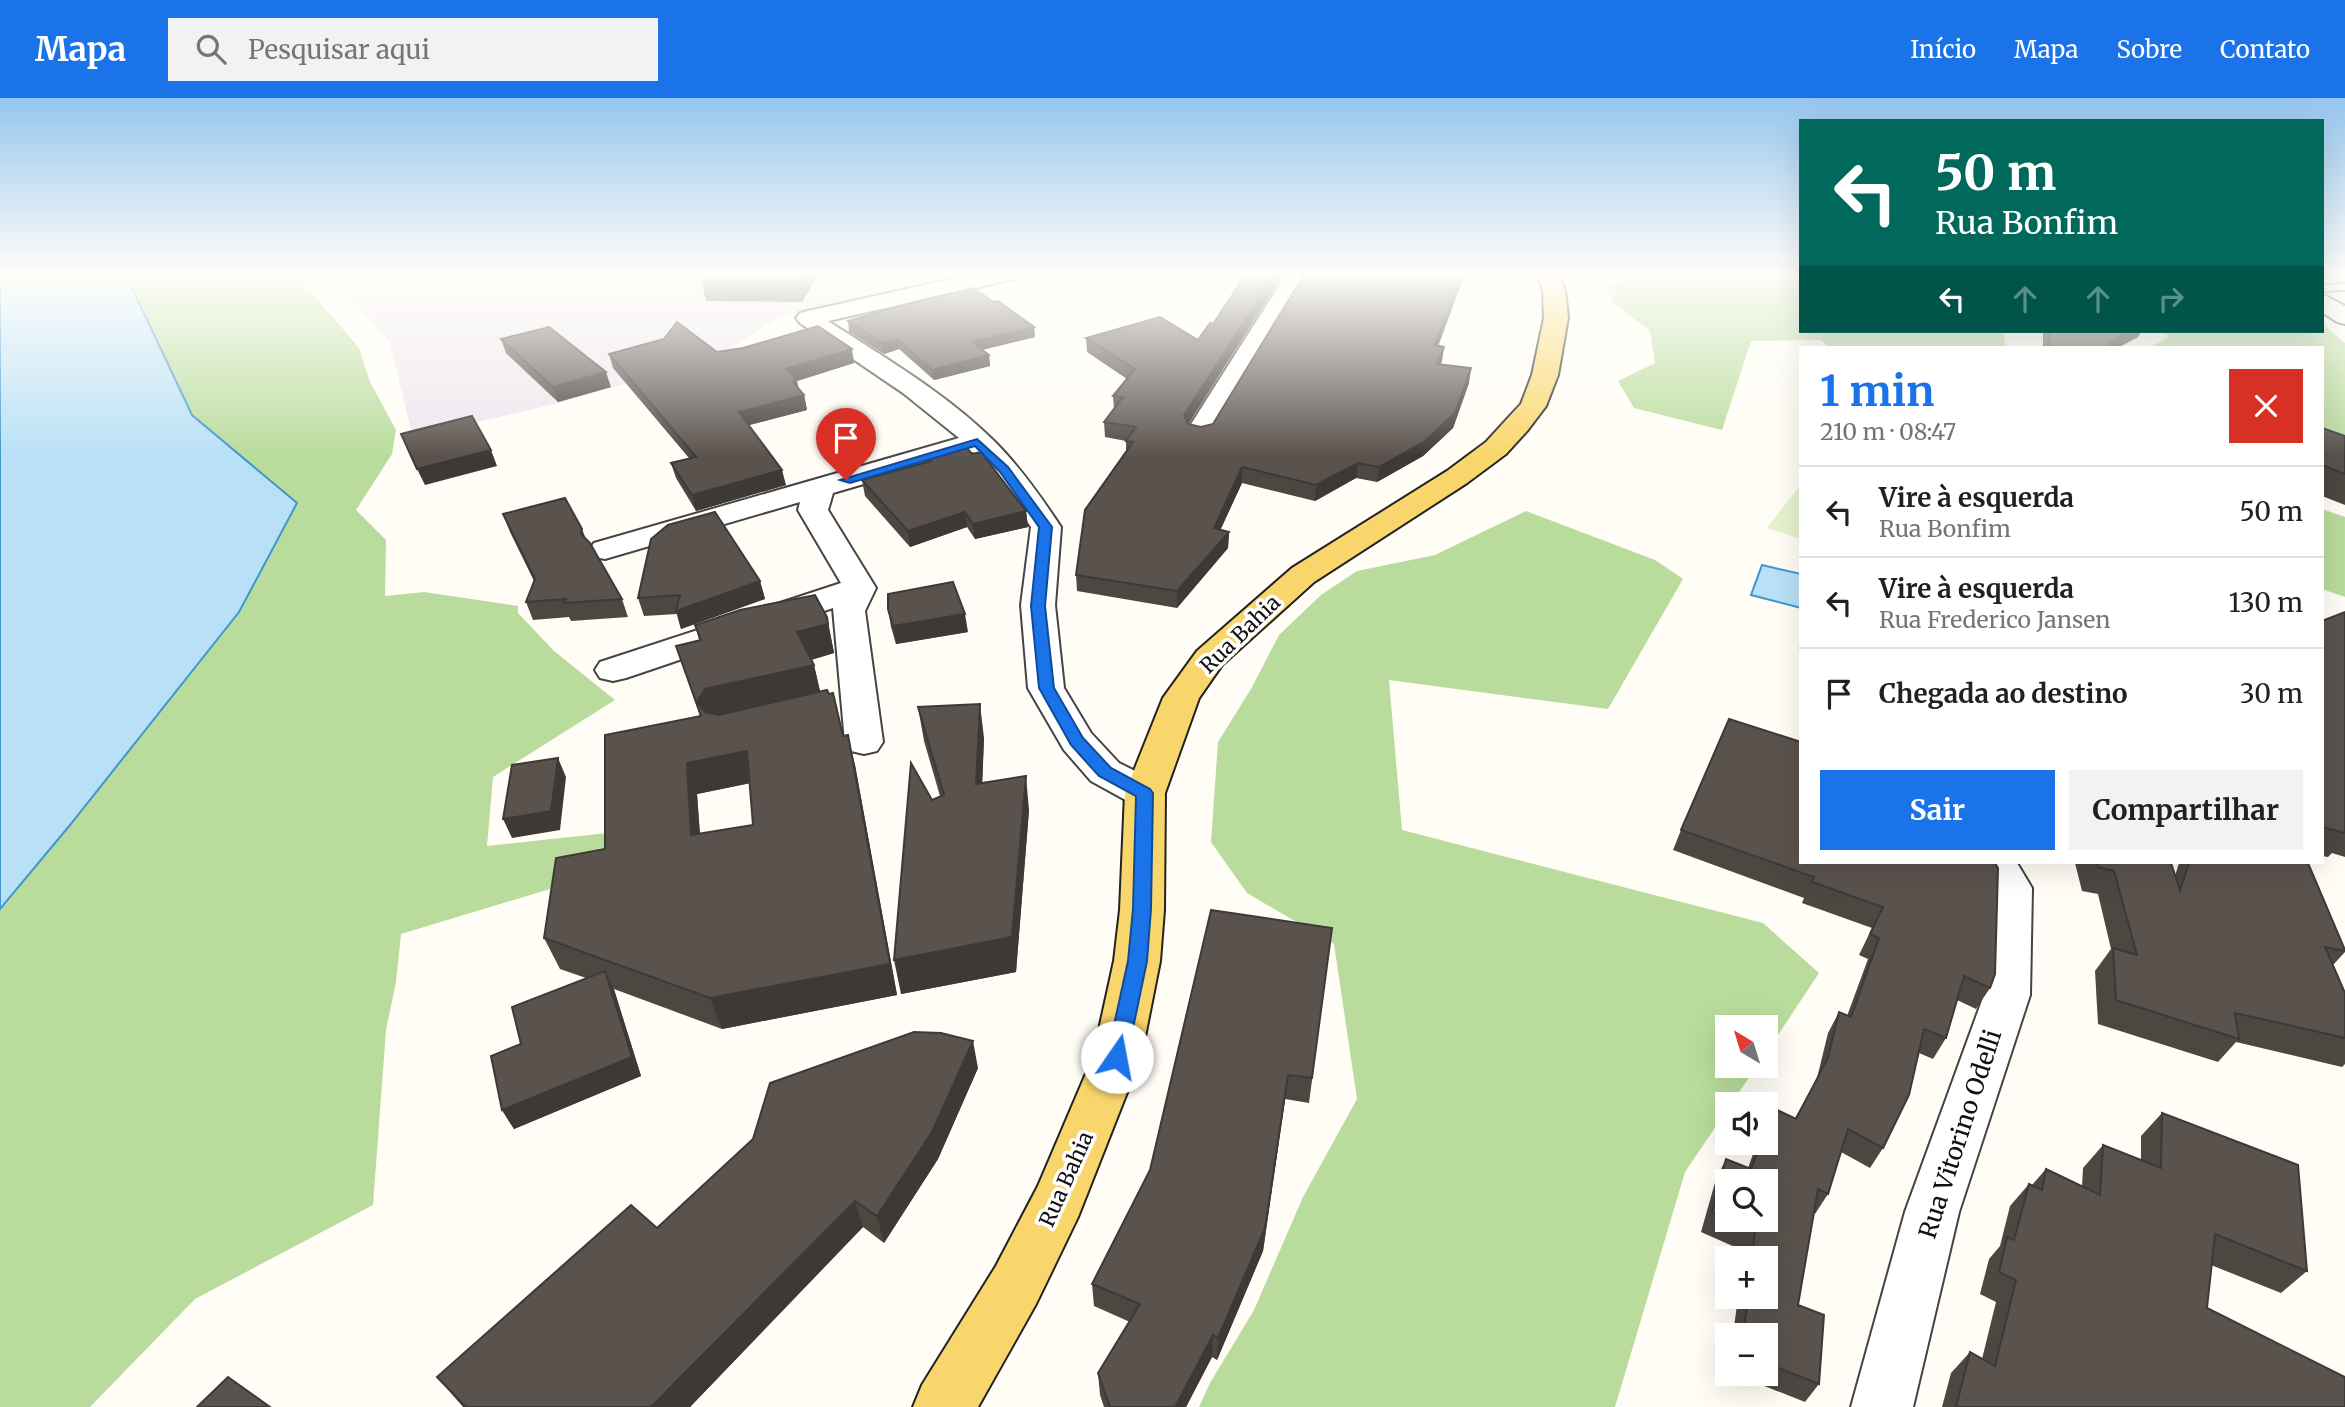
<!DOCTYPE html>
<html lang="pt">
<head>
<meta charset="utf-8">
<style>
	body { margin:0; font-family:Merriweather,serif; background:#f2f2f2; color:#202124; height:100vh; display:flex; flex-direction:column; font-size:26px; white-space:nowrap }
	* { box-sizing:border-box; margin:0 }
	p { font-size:23px; color:#757577 }
	.icon { flex:none; width:38px; height:38px; fill:none; stroke:currentColor; stroke-width:2; stroke-linecap:round; stroke-linejoin:round }
	.map { position:relative; flex:1; overflow:hidden }
	.details { position:absolute; left:1799px; top:248px; width:525px; height:518px; display:flex; flex-direction:column; background:#fff; border-radius:0px; box-shadow:0 7px 28px #0002 }
	.details>* { flex:none }
	.banner { position:absolute; left:1799px; top:21px; width:525px; height:214px; border-radius:0px; box-shadow:0 7px 28px #0002; background:#00695c; color:#fff; overflow:hidden }
	.needle { width:46px; rotate:322deg }
	.controls { position:absolute; left:1715px; top:917px; display:grid; gap:14px }
	.controls a { display:grid; place-items:center; width:63px; height:63px; border-radius:0px; background:#fff; box-shadow:0 7px 28px #0002; font-size:35px }
	.pin { position:absolute; display:grid; place-items:center; width:60px; height:60px; color:#fff; margin:-72px -30px; border-radius:50% 50% 50% 0; rotate:-45deg; box-shadow:0 0 7px #0007 }
	.pin .icon { rotate:45deg }
	.me { position:absolute; width:77px; margin:-38px; rotate:12deg; stroke-linejoin:round; filter:drop-shadow(0 0 5px #0008) }
	.turn { display:flex; align-items:center; gap:24px; height:147px; padding:0 21px; font-size:32px }
	.turn .icon { width:91px; height:91px; stroke-width:2.5 }
	.turn b { display:block; font-size:49px; line-height:60px }
	.lanes { display:flex; align-items:center; height:66px; padding:0 21px; background:#0003; justify-content:center; gap:35px; direction:ltr }
	.lanes .off { opacity:.35 }
	.round { display:grid; place-items:center; flex:none; width:74px; height:74px; border-radius:0px; background:#f2f2f2 }
	.summary { display:flex; align-items:center; justify-content:space-between; height:119px; padding:0 21px }
	h1 { font-size:42px; font-weight:700; line-height:52px; color:#1a73e8 }
	.primary-button { display:flex; gap:14px; margin-top:auto; padding:14px 21px }
	.primary-button a { flex:1; height:80px; border-radius:0px; background:#1a73e8; color:#fff; font-size:28px; font-weight:700; line-height:80px; text-align:center }
	.primary-button a+a { background:#f2f2f2; color:#202124 }
	ul { padding:0; list-style:none }
	li { display:flex; align-items:center; gap:21px; height:91px; padding:0 21px; border-top:2px solid #e0e0e0 }
	li div { flex:1 }
	li b { display:block; font-size:26px }
	li em { font-style:normal }
	header { display:flex; align-items:center; gap:42px; box-sizing:border-box; height:98px; padding:0 35px; background:#1a73e8; color:#fff }
	header strong { font-size:33px }
	nav { display:flex; gap:38px; margin-inline-start:auto; font-size:24px }
	.search { width:490px; height:63px; background:#f2f2f2; display:flex; align-items:center; gap:18px; box-sizing:border-box; padding:0 24px; border-radius:0px; color:#757577; font-size:26px }
	.map>svg:first-child { display:block }
	.industrial { fill:#eee6ef }
	.forest { fill:#b9dc9c }
	.pitch { fill:#e6f2cf }
	.water { fill:#b9e0f7; stroke:#3f96cf; stroke-width:2 }
	.lines { fill:none; stroke-linecap:round; stroke-linejoin:round }
	.service-casing { stroke:#444; stroke-width:4 }
	.minor-casing { stroke:#444; stroke-width:4 }
	.tertiary-casing { stroke:#444; stroke-width:4 }
	.primary-casing { stroke:#222; stroke-width:4 }
	.service { fill:#fff; fill-rule:evenodd }
	.minor { fill:#fff; fill-rule:evenodd }
	.tertiary { fill:#fff; fill-rule:evenodd }
	.primary { fill:#f9d66b; fill-rule:evenodd }
	.wall { fill:#4d4742; fill-rule:evenodd }
	.shaded-wall { fill:#3f3936 }
	.building { fill:#5a524d; stroke:#3f3936; stroke-width:2; fill-rule:evenodd }
	.route { fill:#1a73e8; stroke:#114b97; stroke-width:2 }
	.labels { text-anchor:middle; dominant-baseline:central; stroke-width:7; stroke-linejoin:round; paint-order:stroke }
	.street-label { font-size:21px; fill:#111; stroke:#fff }
	.near-street-label { font-size:24px; fill:#111; stroke:#fff }
</style>
</head>
<body>
<header>
<strong>Mapa</strong>
<div class="search"><svg class="icon" aria-label="search" viewBox="0 0 24 24"><circle cx="10" cy="10" r="6"/><path d="M15 15l6 6"/></svg>Pesquisar aqui</div>
<nav><a>Início</a><a>Mapa</a><a>Sobre</a><a>Contato</a></nav>
</header>
<div class="map">
<svg width="2345" height="1309" viewBox="0 0 2345 1309">
	<rect width="100%" height="100%" fill="#fffdf5"/>
	<path class="industrial" d="M328,175H978L783,217L714,260L555,306L413,339L389,243Z"/>
	<g class="forest">
		<path d="M125,175H295L359,250L370,284L396,332L392,356L356,412L386,442L385,498L424,494L518,508V515L554,553L615,602L493,679L487,748L626,733V768L401,836L396,884L386,932L373,1107L195,1201L90,1309H0V811L70,727L239,514L297,405L192,317Z"/>
		<path d="M1660,175H1801V233H2004L2005,250H1830L1821,242L1751,243L1722,332L1634,310L1618,283L1655,265L1650,233L1611,203L1607,187Z"/>
		<path d="M2322,225L2345,245V353L2322,343V250H2150L2170,238L2158,233H2322Z"/>
		<path d="M2322,411L2345,419V499L2322,491Z"/>
		<path d="M1526,413L1655,462L1683,481L1608,611L1389,582L1402,732L1763,825L1819,875L1766,955V929H1727V968H1757L1731,1006H1727V1012L1685,1074L1615,1309H1199L1210,1285L1254,1212L1303,1099L1357,1001L1334,846L1247,795L1211,744L1218,644L1251,591L1279,537L1321,497L1357,473L1435,457Z"/>
	</g>
	<path class="pitch" d="M1801,386V441L1767,430Z"/>
	<g class="water">
		<path d="M0,175H125L192,317L297,405L239,514L70,727L0,811Z"/>
		<path d="M1762,467L1801,476V510L1751,497Z"/>
	</g>
	<g class="lines">
		<defs>
			<path id="service" d="M2345,186V192L2322,193V187Z"/>
			<g id="minor">
				<path d="M978,175H1021L1018,180L1010,182L828,223C885,260 946,295 995,344C1020,369 1041,399 1061,429L1055,507L1064,590L1091,635L1119,665L1159,685L1165,695L1159,705L1145,709L1131,705L1091,683L1064,652L1028,590L1021,507L1031,429L1000,385L973,354L833,395L828,412L876,490L865,513L883,644L877,653L864,656L851,653L845,644L833,510L626,580L613,583L600,580L595,572L600,564L841,485L798,412L800,404L605,461L594,459L589,452L594,445L959,340L903,295L800,225L796,220L800,215L808,213Z"/>
				<path d="M1287,175H1309L1210,340L1200,342L1190,340L1186,334Z"/>
				<path d="M1974,765H2017L2032,790L2030,897L1959,1114L1913,1309H1851L1905,1114L1984,897L1988,790Z"/>
			</g>
			<path id="tertiary" d="M2322,196L2345,208V226L2337,224L2322,214Z"/>
			<path id="primary" d="M1536,175H1558L1565,192L1568,220L1558,277L1546,308L1527,333L1506,356L1467,385L1314,484L1222,567L1199,600L1165,695L1164,812L1160,863L1141,959L1078,1119L1036,1206L978,1309H913L922,1287L996,1168L1038,1088L1093,959L1114,863L1120,812L1125,695L1163,600L1197,553L1292,470L1447,373L1486,344L1507,321L1521,306L1532,277L1544,220L1543,192Z"/>
		</defs>
		<use href="#service" class="service-casing"/>
		<use href="#minor" class="minor-casing"/>
		<use href="#tertiary" class="tertiary-casing"/>
		<use href="#primary" class="primary-casing"/>
		<use href="#service" class="service"/>
		<use href="#minor" class="minor"/>
		<use href="#tertiary" class="tertiary"/>
		<use href="#primary" class="primary"/>
	</g>
	<g class="wall">
		<path d="M819,175L802,204L706,203L702,185Z"/>
		<path d="M1284,175L1188,326L1201,329L1213,326L1465,175L1438,248L1444,249L1441,266L1469,285L1453,330L1423,358L1377,384L1356,380L1315,403L1242,385L1220,432L1229,434L1228,450L1177,510L1077,493L1076,477L1126,353V343L1105,339L1104,324L1114,311L1113,298L1127,281L1087,254L1086,240L1198,242L1213,226Z"/>
		<path d="M993,204L1034,229L1035,239L982,252L989,257L990,268L934,282L899,251L884,256L849,234L848,223Z"/>
		<path d="M2043,233H2141L2138,239L2117,250H2043Z"/>
		<path d="M501,241L611,289L558,304L506,255Z"/>
		<path d="M717,254L854,265L797,283L798,291L804,297L807,312L749,327L786,387L696,413L676,380L671,365L689,360L613,270L609,256Z"/>
		<path d="M2322,330L2345,338V407L2322,398Z"/>
		<path d="M972,356L1026,413L1028,429L975,441L967,429L910,449L865,398L862,382L928,364L927,357Z"/>
		<path d="M503,416L582,431L586,441L622,501L628,519L571,523L569,519L533,522L526,504L534,483L510,434Z"/>
		<path d="M760,483L765,501L681,531L677,516L644,518L638,500Z"/>
		<path d="M888,511L968,534L896,546L891,529Z"/>
		<path d="M2345,514V759L2332,755L2328,759L2322,758V523Z"/>
		<path d="M827,519L834,555L811,562L814,567L820,594L843,638L855,667L897,897L722,931L614,891L641,978L514,1031L502,1012L521,946L586,880L560,871L544,840L605,751L700,618L676,548L699,542L695,527ZM750,685L753,727L700,736L697,696Z"/>
		<path d="M918,609L984,640L982,685L1029,712L1016,874L901,896L932,702L940,698L924,643Z"/>
		<path d="M1681,732L1801,765H1995L1990,890L1976,911L1957,902L1946,940L1933,961L1919,955L1883,1050L1870,1070L1841,1054L1828,1096L1815,1116L1814,1115L1798,1207L1819,1286L1805,1304L1734,1276H1766V1237H1733L1738,1199H1766V1160H1743L1744,1153L1701,1134L1716,1081L1726,1061L1748,1070L1757,1045H1766V1023L1773,1010L1795,1020L1817,980L1828,935L1839,914L1847,918L1868,861L1859,857L1872,830L1802,805L1804,800L1673,752ZM1727,1083L1766,1122H1727Z"/>
		<path d="M2075,765H2171L2175,778L2179,765H2308L2345,852V854L2333,867L2345,940V966L2342,969L2236,944L2218,964L2098,926L2095,873L2111,851L2098,796L2082,793Z"/>
		<path d="M1332,830L1309,1005L1285,1001L1263,1153L1217,1262L1212,1259L1186,1309H1104L1100,1297L1098,1275L1130,1224L1094,1208L1092,1186Z"/>
		<path d="M978,970L938,1061L884,1145L863,1129L690,1309H463L437,1279L657,1130Z"/>
		<path d="M2162,1015L2307,1173L2281,1195L2211,1167L2207,1210L2345,1309H1942L1951,1275L1970,1254L1982,1261L1996,1204L1980,1196L1989,1161L2000,1148L2010,1108L2029,1086L2032,1087L2046,1071L2082,1088L2083,1070L2103,1047L2141,1062V1038Z"/>
	</g>
	<g class="shaded-wall">
		<path d="M805,175H819L802,204L798,186Z"/>
		<path d="M1276,175H1284L1184,333V317Z"/>
		<path d="M1462,175H1465L1433,262L1435,247Z"/>
		<path d="M1034,229L1035,239L973,254L972,244Z"/>
		<path d="M2129,233H2141L2138,239L2117,250H2105L2107,245Z"/>
		<path d="M897,241L899,251L884,256L882,245Z"/>
		<path d="M1444,249L1442,263L1435,280L1437,266Z"/>
		<path d="M852,251L854,265L797,283L800,297L794,298L786,271Z"/>
		<path d="M989,257L990,268L934,282L932,272Z"/>
		<path d="M1471,270L1469,285L1453,330L1423,358L1377,384L1379,369Z"/>
		<path d="M606,274L611,289L558,304L553,289Z"/>
		<path d="M804,297L807,312L742,329L739,314Z"/>
		<path d="M491,352L497,368L425,387L417,371Z"/>
		<path d="M1358,365L1356,380L1315,403L1316,387Z"/>
		<path d="M1242,369V385L1214,446V430Z"/>
		<path d="M782,372L786,387L696,413L692,397Z"/>
		<path d="M1026,413L1028,429L975,441L973,426Z"/>
		<path d="M965,414L967,429L910,449L908,433Z"/>
		<path d="M1229,434L1228,450L1177,510V493Z"/>
		<path d="M760,483L765,501L681,531L676,513Z"/>
		<path d="M965,516L968,534L896,546L893,528Z"/>
		<path d="M827,519L834,555L804,564L797,534Z"/>
		<path d="M814,567L821,597L707,634L697,604L705,591Z"/>
		<path d="M980,606L984,640L981,720L976,686Z"/>
		<path d="M848,637L855,667L897,897L722,931L710,900Z"/>
		<path d="M747,653L756,684L697,696L702,768L691,737L687,665Z"/>
		<path d="M558,660L566,679L560,732L512,740L503,721Z"/>
		<path d="M1026,678L1029,712L1016,874L901,896L894,862Z"/>
		<path d="M605,873L614,892L641,978L514,1031L502,1012Z"/>
		<path d="M973,943L978,970L938,1061L884,1145L877,1118Z"/>
		<path d="M1288,977L1285,1001L1263,1153L1217,1262L1218,1240Z"/>
		<path d="M855,1103L863,1129L690,1309H651Z"/>
		<path d="M1213,1237L1212,1259L1186,1309H1175Z"/>
	</g>
	<g class="building">
		<path d="M709,175H805L798,186L702,185Z"/>
		<path d="M1247,175H1276L1184,317L1188,326L1201,329L1213,326L1305,175H1462L1435,247L1444,249L1437,266L1471,270L1455,315L1425,343L1379,369L1358,365L1316,387L1242,369L1214,430L1229,434L1177,493L1076,477L1085,412L1133,344L1126,343L1136,329L1104,324L1123,299L1113,298L1135,271L1086,240L1160,219L1198,242L1210,225L1213,226Z"/>
		<path d="M974,190L993,204L998,203L1034,229L972,244L989,257L932,272L897,241L882,245L848,223L918,203Z"/>
		<path d="M677,224L717,254L743,250L818,228L852,251L786,271L797,282L792,283L804,297L739,314L782,372L692,397L671,365L696,359L609,256L664,241Z"/>
		<path d="M549,229L606,274L553,289L501,241Z"/>
		<path d="M2050,233H2129L2107,245L2108,250H2049Z"/>
		<path d="M472,318L491,352L417,371L401,336Z"/>
		<path d="M2322,330L2345,338V376L2322,367Z"/>
		<path d="M965,348L972,356L981,354L1026,413L973,426L965,414L908,433L862,382L931,363L927,357Z"/>
		<path d="M565,400L582,431L581,436L590,445L622,501L564,505L566,501L526,504L535,481L503,416Z"/>
		<path d="M715,414L760,483L676,513L680,497L638,500L651,441L668,427Z"/>
		<path d="M953,484L965,516L893,528L888,511V496Z"/>
		<path d="M815,497L827,519L828,526L797,534L814,567L705,591L697,604L705,614L719,617L827,592L829,596L833,595L843,638L848,637L890,866L710,900L544,840L556,760L605,751V637L701,618L676,548L701,542L695,527L740,512ZM747,653L753,727L691,737L687,665Z"/>
		<path d="M2345,514V735L2322,729V523Z"/>
		<path d="M980,606L976,686L1026,678L1012,839L894,862L911,665L932,702L944,697L918,609Z"/>
		<path d="M1729,621L1801,644V765H1995L1998,770L1995,876L1990,890L1964,878L1946,940L1924,931L1909,997L1883,1050L1848,1031L1828,1096L1818,1091L1798,1207L1824,1217L1819,1286L1766,1265V1237H1743L1748,1199H1766V1160H1752L1755,1133L1729,1122H1766V1083H1727V1121L1712,1114L1726,1061L1751,1071L1761,1045H1766V1031L1773,1010L1796,1021L1828,960L1839,914L1851,919L1879,840L1870,836L1883,809L1812,784L1814,779L1681,732Z"/>
		<path d="M558,660L551,713L503,721L512,667Z"/>
		<path d="M2097,765H2171L2180,792L2189,765H2308L2345,852V853L2325,849L2345,895V940L2235,915L2239,941L2116,902L2113,850L2137,857L2114,773L2098,769Z"/>
		<path d="M1211,812L1332,830L1312,980L1288,977L1265,1130L1218,1240L1213,1237L1175,1309H1110L1098,1275L1140,1206L1092,1186L1150,1072Z"/>
		<path d="M605,873L632,959L502,1012L491,958L521,946L512,909Z"/>
		<path d="M914,934L941,935L973,943L932,1034L877,1118L855,1103L651,1309H466L437,1279L631,1107L657,1130L753,1041L770,985Z"/>
		<path d="M2162,1015L2298,1067L2307,1173L2215,1136L2207,1210L2345,1279V1309H1956L1970,1254L1995,1268L2016,1182L1999,1174L2007,1139L2014,1142L2029,1086L2042,1092L2046,1071L2100,1097L2103,1047L2161,1070Z"/>
		<path d="M228,1279L270,1309H197Z"/>
	</g>
	<linearGradient id="sky" x2="0" y2="1"><stop stop-color="#95c6ee"/><stop offset="0.49" stop-color="#fffefa"/><stop offset="1" stop-color="#fffefa" stop-opacity="0"/></linearGradient>
	<rect width="2345" height="359" fill="url(#sky)"/>
	<path class="route" d="M977,341L1008,369L1052,429L1045,508L1054,590L1083,640L1111,670L1150,691L1153,695L1151,811L1147,863L1127,959L1124,965L1117,967L1110,965L1107,959L1128,863L1133,811L1136,698L1099,678L1071,647L1039,590L1031,508L1039,429L1000,374L975,348L850,385L840,382Z"/>
	<g class="labels">
		<g class="street-label">
			<text transform="translate(1240 536) rotate(-44)">Rua Bahia</text>
			<text transform="translate(1066 1081) rotate(-66)">Rua Bahia</text>
		</g>
		<g class="near-street-label">
			<text transform="translate(1960 1036) rotate(-72)">Rua Vitorino Odelli</text>
		</g>
	</g>
</svg>
<div class="controls">
<a><svg class="needle" viewBox="-14 -14 28 28"><path d="M0-13l5 13h-10z" fill="#e53935"/><path d="M0 13l5-13h-10z" fill="#757577"/></svg></a>
<a><svg class="icon" aria-label="sound" viewBox="0 0 24 24"><path d="M4 9h4l5-4v14l-5-4H4zM17 9q2 3 0 6"/></svg></a>
<a><svg class="icon" aria-label="search" viewBox="0 0 24 24"><circle cx="10" cy="10" r="6"/><path d="M15 15l6 6"/></svg></a>
<a>+</a>
<a>−</a>
</div>
<div class="pin" style="left:846px;top:382px;background:#d93025"><svg class="icon" aria-label="arrive" viewBox="0 0 24 24"><path d="M6 21V4h12l-3 4 3 4H6"/></svg></div>
<svg class="me" style="left:1117px;top:959px" viewBox="-20 -20 40 40"><circle r="19" fill="#fff"/><path d="M0-13L10 11 0 6-10 11z" fill="#1a73e8"/></svg>
<div class="banner">
<div class="turn"><svg class="icon" aria-label="left" viewBox="0 0 24 24"><path d="M17 20v-9H6M10 6l-5 5 5 5"/></svg><div><b>50 m</b>Rua Bonfim</div></div>
<div class="lanes"><svg class="icon" aria-label="left" viewBox="0 0 24 24"><path d="M17 20v-9H6M10 6l-5 5 5 5"/></svg><svg class="icon off" aria-label="ahead" viewBox="0 0 24 24"><path d="M12 20V5M6 11l6-6 6 6"/></svg><svg class="icon off" aria-label="ahead" viewBox="0 0 24 24"><path d="M12 20V5M6 11l6-6 6 6"/></svg><svg class="icon off" aria-label="right" viewBox="0 0 24 24"><path d="M7 20v-9h11M14 6l5 5-5 5"/></svg></div>
</div>
<section class="details">
<div class="summary"><div><h1>1 min</h1><p>210 m · 08:47</p></div><a class="round" style="background:#d93025;color:#fff"><svg class="icon" aria-label="close" viewBox="0 0 24 24"><path d="M6 6l12 12M18 6L6 18"/></svg></a></div>
<ul>
<li><svg class="icon" aria-label="left" viewBox="0 0 24 24"><path d="M17 20v-9H6M10 6l-5 5 5 5"/></svg><div><b>Vire à esquerda</b><p>Rua Bonfim</p></div><em>50 m</em></li>
<li><svg class="icon" aria-label="left" viewBox="0 0 24 24"><path d="M17 20v-9H6M10 6l-5 5 5 5"/></svg><div><b>Vire à esquerda</b><p>Rua Frederico Jansen</p></div><em>130 m</em></li>
<li><svg class="icon" aria-label="arrive" viewBox="0 0 24 24"><path d="M6 21V4h12l-3 4 3 4H6"/></svg><div><b>Chegada ao destino</b></div><em>30 m</em></li>
</ul>
<div class="primary-button"><a>Sair</a><a>Compartilhar</a></div>
</section>
</div>
</body>
</html>
